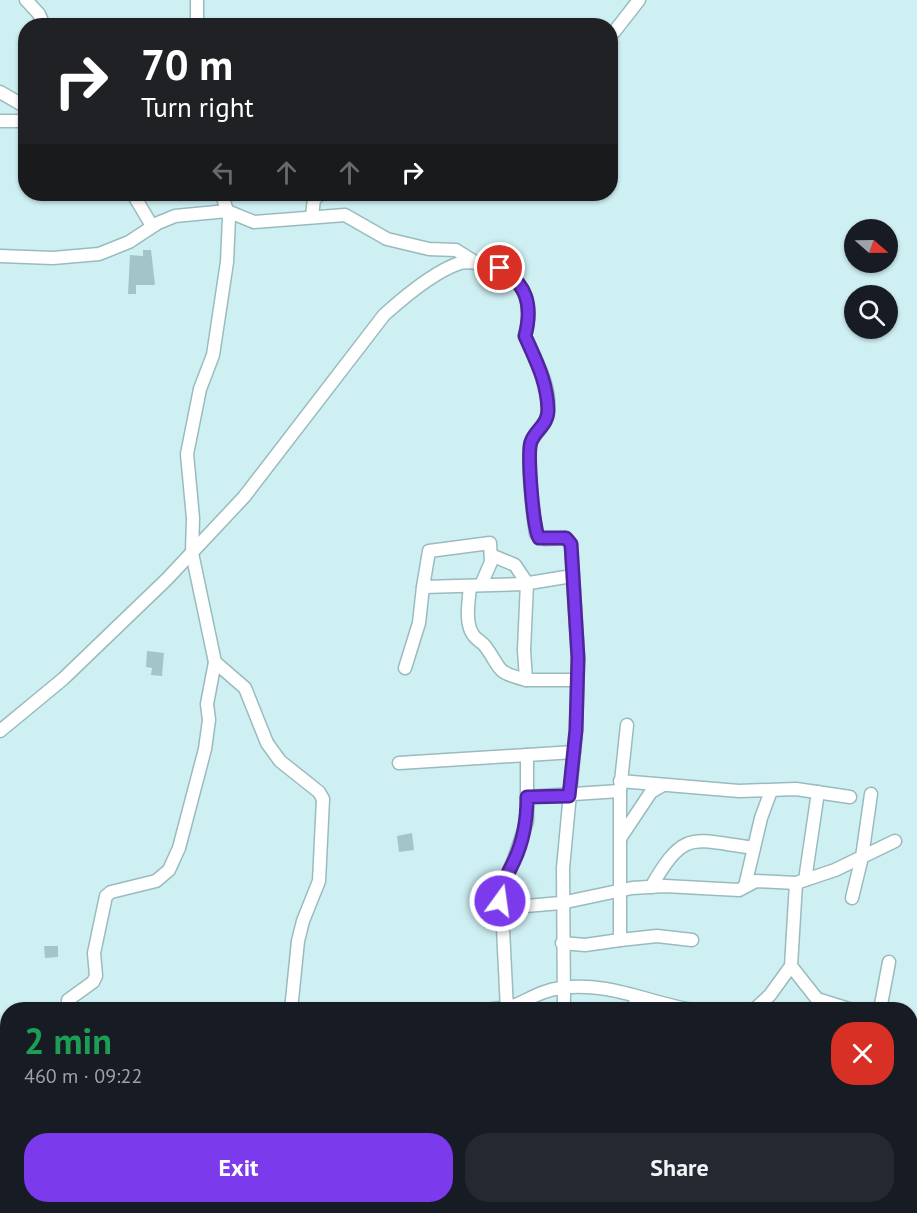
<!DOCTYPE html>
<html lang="en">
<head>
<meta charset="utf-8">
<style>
	body { margin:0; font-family:"PT Sans",sans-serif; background:#242831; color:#f1f3f6; height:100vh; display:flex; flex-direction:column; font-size:22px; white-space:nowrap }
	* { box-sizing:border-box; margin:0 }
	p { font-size:20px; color:#9ea1a6 }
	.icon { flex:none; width:33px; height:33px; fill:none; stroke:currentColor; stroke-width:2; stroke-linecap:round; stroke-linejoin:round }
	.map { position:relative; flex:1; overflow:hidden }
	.sheet { position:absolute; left:0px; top:1002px; width:918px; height:212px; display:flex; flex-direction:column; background:#171b24; border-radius:24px 24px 0 0; box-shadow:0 2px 4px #0004 }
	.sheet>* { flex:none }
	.hud { position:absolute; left:18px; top:18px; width:600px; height:183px; border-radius:24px; box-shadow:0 2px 4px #0004; background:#202124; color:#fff; overflow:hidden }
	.needle { width:39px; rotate:110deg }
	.buttons { position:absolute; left:844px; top:219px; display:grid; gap:12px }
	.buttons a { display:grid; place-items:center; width:54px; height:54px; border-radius:50%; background:#171b24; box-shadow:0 2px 4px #0004; font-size:30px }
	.pin { position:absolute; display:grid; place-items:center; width:51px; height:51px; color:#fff; margin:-26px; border:3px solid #fff; border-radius:50%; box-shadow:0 2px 6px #0007 }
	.me { position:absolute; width:66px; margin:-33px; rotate:14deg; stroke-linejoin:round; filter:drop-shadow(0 0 4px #0008) }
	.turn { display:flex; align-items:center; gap:21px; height:126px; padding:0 24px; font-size:27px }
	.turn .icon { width:78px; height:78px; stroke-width:2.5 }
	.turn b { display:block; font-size:42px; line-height:51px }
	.lanes { display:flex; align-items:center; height:57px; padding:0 24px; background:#0003; justify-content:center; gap:30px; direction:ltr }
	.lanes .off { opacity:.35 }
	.round { display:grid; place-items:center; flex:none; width:63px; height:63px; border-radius:24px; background:#242831 }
	.headline { display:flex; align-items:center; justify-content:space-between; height:102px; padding:0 24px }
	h1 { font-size:36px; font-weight:700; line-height:45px; color:#1e9e55 }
	.button { display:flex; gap:12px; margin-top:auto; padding:12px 24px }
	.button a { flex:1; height:69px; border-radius:24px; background:#7c3aed; color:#fff; font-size:24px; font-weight:700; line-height:69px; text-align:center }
	.button a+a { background:#242831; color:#f1f3f6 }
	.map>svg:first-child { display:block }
	.building { fill:#a4c5c8 }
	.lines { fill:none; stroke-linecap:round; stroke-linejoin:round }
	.minor-casing { stroke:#9abbbe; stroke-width:15 }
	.minor { stroke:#fff; stroke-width:12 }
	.route-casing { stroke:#51269a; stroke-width:15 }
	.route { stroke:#7c3aed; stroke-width:10 }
</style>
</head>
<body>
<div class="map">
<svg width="917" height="1213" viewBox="0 0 917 1213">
	<rect width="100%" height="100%" fill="#cef0f3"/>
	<g class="building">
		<path d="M143,250H151L155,285H136V294H128L130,255L143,256Z"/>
		<path d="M147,651L164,653L162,676L151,675L152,668L146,667Z"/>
		<path d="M412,833L414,850L399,852L397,836Z"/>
		<path d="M44,946H58V957L45,958Z"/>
	</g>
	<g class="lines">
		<defs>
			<g id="minor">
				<path d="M26,0L39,14L44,26"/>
				<path d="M197,26V0"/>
				<path d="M610,33L614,32L639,0"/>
				<path d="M0,92L26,107"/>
				<path d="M0,121H26"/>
				<path d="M133,194L152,226"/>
				<path d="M222,194L229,218L227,262L213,355L200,389L187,454L193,518L192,553L215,662L245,688L267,743L280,761L319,792L323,799L319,881L303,921L298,941L291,1010"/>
				<path d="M312,216L314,199L321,194"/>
				<path d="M0,256L53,258L99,254L129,242L158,223L175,216L227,211L254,222L345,215L387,239L429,249L456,250L475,262"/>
				<path d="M491,555L515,565L527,583L524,650L526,680H577"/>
				<path d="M481,585L491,562L490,543L429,551L423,587L523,584L572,576"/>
				<path d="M470,586C469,600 464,624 474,636C477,640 482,642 485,646C503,670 493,671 526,680"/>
				<path d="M405,668L419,623L423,587"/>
				<path d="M627,725L620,791V940L657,936L692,940"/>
				<path d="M0,731L63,679L167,579L244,497L384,315C404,297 435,271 460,263C467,261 476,263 483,264C521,270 535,300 525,336C535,359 555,392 546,419C543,430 531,435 530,446C528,475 532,506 536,534L544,539L566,538L571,544L578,658L576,730L563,868L564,1010"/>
				<path d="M399,763L574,752"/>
				<path d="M620,781L739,791L796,789L850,797"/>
				<path d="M527,797L620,791"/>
				<path d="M621,837L651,792L663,785"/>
				<path d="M805,880L818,792"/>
				<path d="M745,886L761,818L771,791"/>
				<path d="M651,887C685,828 692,840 754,848"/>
				<path d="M852,898L862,857L871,794"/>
				<path d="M501,908L561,903L632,888L665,886L739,890L756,881L796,883L835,870L895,841"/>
				<path d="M562,943L585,945L620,940"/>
				<path d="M791,966L817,999L852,1010"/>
				<path d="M68,1010V1000L93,982L96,976L94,953L106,896L111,892L156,881L169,870L179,848L205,749L209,720L207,704L215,662"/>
				<path d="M486,1010C496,1008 508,1008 518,1004C533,997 544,990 561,988C607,981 649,1003 693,1010"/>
				<path d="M507,1010L501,888L513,862L527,821V755"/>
				<path d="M633,1010L637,997"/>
				<path d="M754,1010L770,995L791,966L796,883"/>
				<path d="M880,1010L889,962"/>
				<path d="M0,1082H8"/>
				<path d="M910,1120L917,1118"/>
				<path d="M910,1161L917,1181"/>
				<path d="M910,1195L917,1194"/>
				<path d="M568,1206V1213"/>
				<path d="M598,1206V1213"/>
				<path d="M700,1206L710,1213"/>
				<path d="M732,1206L733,1213"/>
				<path d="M277,1213V1206"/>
				<path d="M434,1213V1206"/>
				<path d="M515,1213V1206"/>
				<path d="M627,1213L633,1206"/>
				<path d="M757,1213L783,1206"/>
				<path d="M838,1213V1206"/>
			</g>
		</defs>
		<use href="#minor" class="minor-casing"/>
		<use href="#minor" class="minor"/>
	</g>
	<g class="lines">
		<defs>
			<path id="route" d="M500,268C527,284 533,305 525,336C536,361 547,381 548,410C548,425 535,430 531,442C527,453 533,529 539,538H566L571,544L578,658L576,730L569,796L527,797C527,820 524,840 514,861C507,876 501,885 500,901"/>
		</defs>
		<use href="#route" class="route-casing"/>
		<use href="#route" class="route"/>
	</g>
</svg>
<div class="buttons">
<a><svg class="needle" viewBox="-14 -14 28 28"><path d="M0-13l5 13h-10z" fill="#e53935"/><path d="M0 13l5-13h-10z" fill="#9ea1a6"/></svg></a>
<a><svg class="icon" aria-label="search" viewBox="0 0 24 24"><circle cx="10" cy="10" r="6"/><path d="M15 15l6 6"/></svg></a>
</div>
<div class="pin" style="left:500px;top:268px;background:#d93025"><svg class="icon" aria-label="arrive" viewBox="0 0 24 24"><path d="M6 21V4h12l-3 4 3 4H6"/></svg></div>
<svg class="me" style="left:500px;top:901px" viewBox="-20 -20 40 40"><circle r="17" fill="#7c3aed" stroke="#fff" stroke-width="3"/><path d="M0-11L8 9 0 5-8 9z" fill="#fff"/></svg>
<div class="hud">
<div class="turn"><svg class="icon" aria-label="right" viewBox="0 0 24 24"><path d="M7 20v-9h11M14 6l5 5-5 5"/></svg><div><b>70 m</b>Turn right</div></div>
<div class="lanes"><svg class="icon off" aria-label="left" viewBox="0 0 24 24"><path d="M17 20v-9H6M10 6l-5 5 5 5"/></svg><svg class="icon off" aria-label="ahead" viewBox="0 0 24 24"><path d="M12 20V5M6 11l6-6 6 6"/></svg><svg class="icon off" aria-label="ahead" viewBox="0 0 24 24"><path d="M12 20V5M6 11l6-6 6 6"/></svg><svg class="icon" aria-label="right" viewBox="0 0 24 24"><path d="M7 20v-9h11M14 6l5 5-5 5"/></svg></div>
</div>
<section class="sheet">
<div class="headline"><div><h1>2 min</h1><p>460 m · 09:22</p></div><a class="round" style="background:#d93025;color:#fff"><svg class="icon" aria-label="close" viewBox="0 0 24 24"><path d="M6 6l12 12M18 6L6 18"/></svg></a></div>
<div class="button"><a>Exit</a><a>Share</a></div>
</section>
</div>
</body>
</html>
